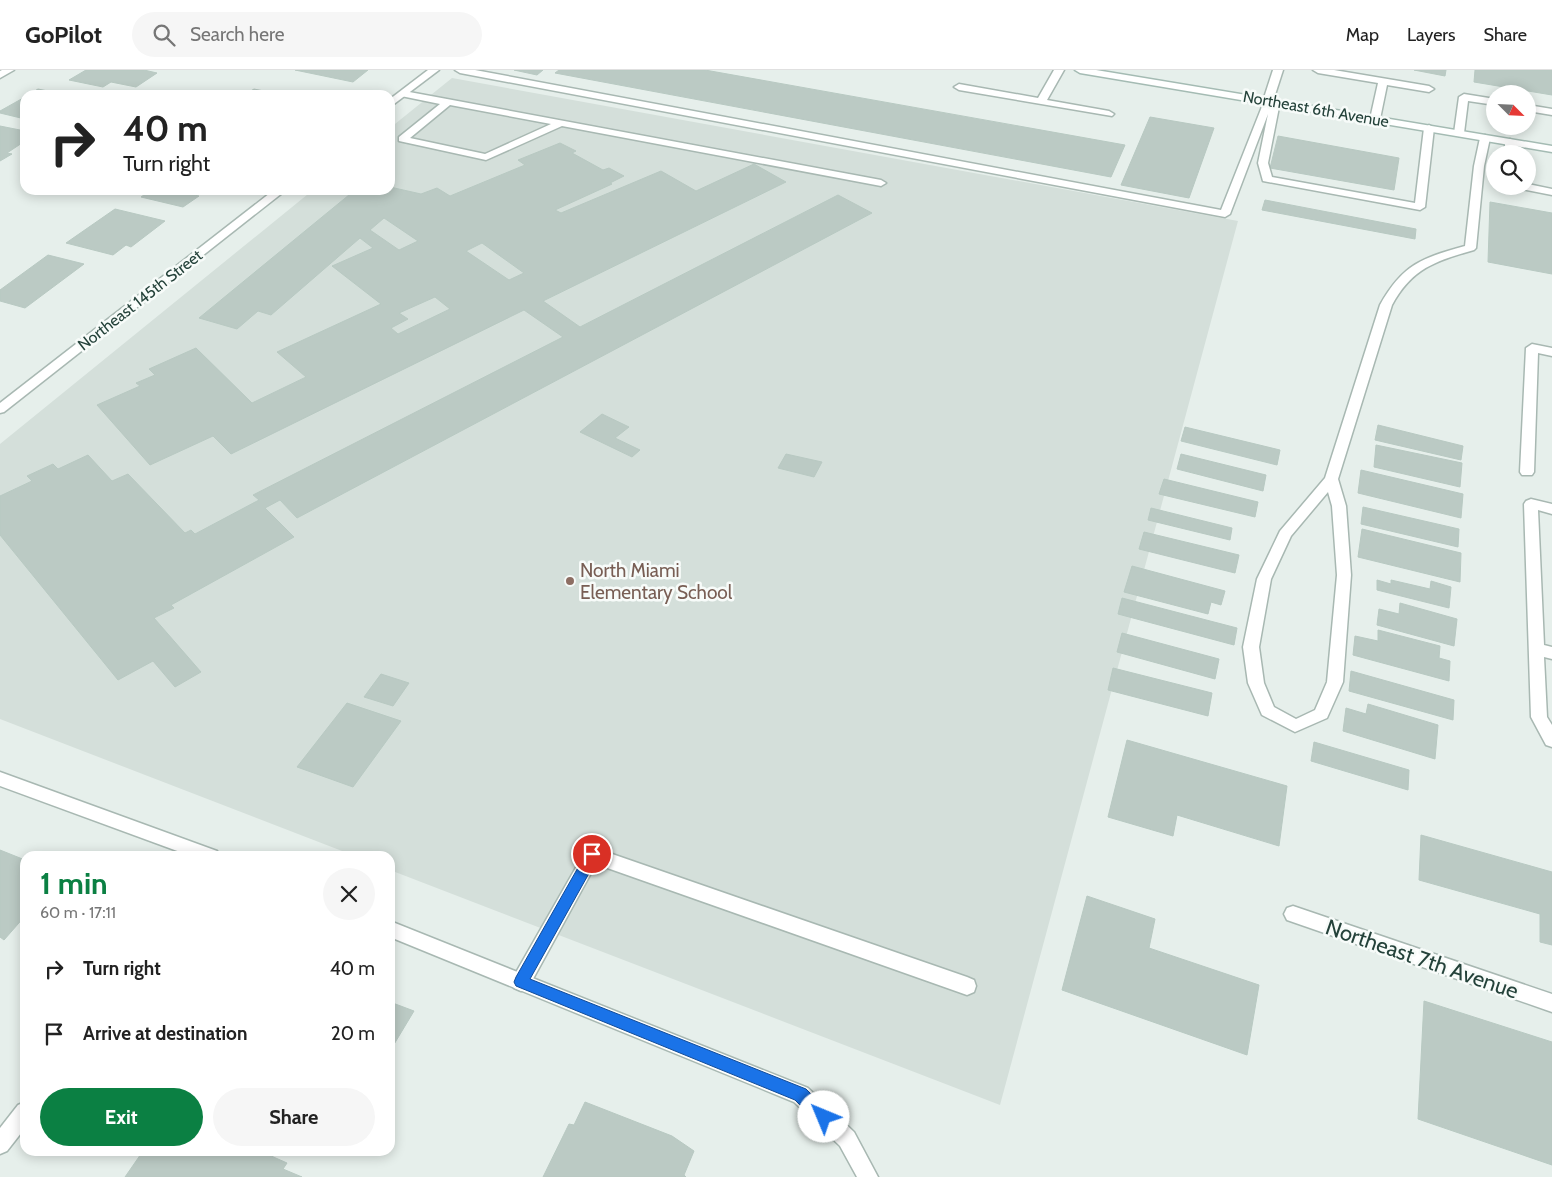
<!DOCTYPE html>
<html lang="en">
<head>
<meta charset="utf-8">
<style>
	body { margin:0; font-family:Cabin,sans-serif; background:#f6f6f6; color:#222; height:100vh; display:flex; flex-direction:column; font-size:19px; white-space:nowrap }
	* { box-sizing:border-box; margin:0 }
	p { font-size:16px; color:#767676 }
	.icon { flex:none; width:28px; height:28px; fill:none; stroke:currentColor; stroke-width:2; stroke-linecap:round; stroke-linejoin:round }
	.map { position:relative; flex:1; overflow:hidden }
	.drawer { position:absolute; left:20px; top:781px; width:375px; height:305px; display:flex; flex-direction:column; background:#fff; border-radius:15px; box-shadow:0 2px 12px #0003 }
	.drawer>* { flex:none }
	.guide { position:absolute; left:20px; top:20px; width:375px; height:105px; border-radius:15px; box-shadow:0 2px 12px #0003; background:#fff; color:#222; overflow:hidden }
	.needle { width:32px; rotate:114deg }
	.controls { position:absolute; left:1486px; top:15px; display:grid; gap:10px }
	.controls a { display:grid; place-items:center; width:50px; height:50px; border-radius:50%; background:#fff; box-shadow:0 2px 12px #0003; font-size:25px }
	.pin { position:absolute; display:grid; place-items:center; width:42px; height:42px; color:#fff; margin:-21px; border:2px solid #fff; border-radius:50%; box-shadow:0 1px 5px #0007 }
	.me { position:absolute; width:55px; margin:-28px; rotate:315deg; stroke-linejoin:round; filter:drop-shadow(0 0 4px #0008) }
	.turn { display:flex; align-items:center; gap:18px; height:105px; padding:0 20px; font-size:22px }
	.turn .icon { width:65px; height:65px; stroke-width:2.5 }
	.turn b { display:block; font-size:35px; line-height:42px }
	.round { display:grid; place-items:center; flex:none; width:52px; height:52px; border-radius:26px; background:#f6f6f6 }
	.overview { display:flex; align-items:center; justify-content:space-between; height:85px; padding:0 20px }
	h1 { font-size:30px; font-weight:800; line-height:38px; color:#0b8043 }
	.action { display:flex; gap:10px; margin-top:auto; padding:10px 20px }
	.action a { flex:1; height:58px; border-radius:30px; background:#0b8043; color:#fff; font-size:20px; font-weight:800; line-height:58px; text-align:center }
	.action a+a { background:#f6f6f6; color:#222 }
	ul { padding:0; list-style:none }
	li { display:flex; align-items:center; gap:15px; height:65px; padding:0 20px }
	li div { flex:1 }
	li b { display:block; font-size:19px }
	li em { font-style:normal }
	header { display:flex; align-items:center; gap:30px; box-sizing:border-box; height:70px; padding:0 25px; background:#fff; border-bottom:1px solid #e0e0e0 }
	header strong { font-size:24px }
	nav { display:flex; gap:28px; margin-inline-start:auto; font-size:18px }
	.search { width:350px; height:45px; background:#f6f6f6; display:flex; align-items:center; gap:12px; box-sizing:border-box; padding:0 18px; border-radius:28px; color:#767676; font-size:19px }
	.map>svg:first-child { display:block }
	.built { fill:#d4dfda }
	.building { fill:#bbcac4; stroke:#b8c9c2; fill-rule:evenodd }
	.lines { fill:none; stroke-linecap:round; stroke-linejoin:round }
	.lane-casing { stroke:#a8b8b2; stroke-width:3 }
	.street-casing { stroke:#a8b8b2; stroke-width:3 }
	.secondary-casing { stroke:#a4bbb3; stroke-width:3 }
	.lane { fill:#fff; fill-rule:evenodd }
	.street { fill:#fff; fill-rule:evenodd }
	.secondary { fill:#fff; fill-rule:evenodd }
	.route { fill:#1a73e8; stroke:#114b97 }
	.education-dot { fill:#8d6e63; stroke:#f7fbf9; stroke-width:2 }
	.labels { text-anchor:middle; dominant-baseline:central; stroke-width:5; stroke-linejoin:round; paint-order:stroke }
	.far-street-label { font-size:16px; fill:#24423a; stroke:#f7fbf9 }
	.education-label { font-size:19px; fill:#785e54; stroke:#f7fbf9; text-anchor:start }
	.near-street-label { font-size:22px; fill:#24423a; stroke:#f7fbf9 }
</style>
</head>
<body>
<header>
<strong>GoPilot</strong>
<div class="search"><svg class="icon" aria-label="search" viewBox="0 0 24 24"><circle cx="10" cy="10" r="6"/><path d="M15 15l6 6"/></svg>Search here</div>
<nav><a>Map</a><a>Layers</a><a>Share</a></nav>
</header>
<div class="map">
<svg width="1552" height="1107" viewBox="0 0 1552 1107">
	<rect width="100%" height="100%" fill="#e6efeb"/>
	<path class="built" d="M452,8L1238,151L1000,1035L390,800V786H355L0,649V374L313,120H390V58Z"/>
	<g class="building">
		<path d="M86,0H144L157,3L136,17L111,12L103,17L69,10Z"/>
		<path d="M295,0H368L353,12Z"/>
		<path d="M514,0H543L537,5Z"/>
		<path d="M559,0H705L1125,75L1111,107L555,3Z"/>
		<path d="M1414,0H1446L1445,6Z"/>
		<path d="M1475,0H1552V25L1474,12Z"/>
		<path d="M38,19L67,25H28Z"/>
		<path d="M254,19L284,25H244Z"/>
		<path d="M25,27V49L0,43V41Z"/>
		<path d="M1150,47L1214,58L1189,128L1121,115Z"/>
		<path d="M0,56L25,61V71L7,83L12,84L0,91Z"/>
		<path d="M1278,66L1399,88L1394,120L1270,98Z"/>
		<path d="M560,73L576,81L572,83L603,100L609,98L624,106L610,113L612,114L555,140L561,143L661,101L696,121L754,94L786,112L543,231L580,257L838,125L872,143L297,448L280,430L265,438L294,467L171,535L174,538L154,548L201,602L175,617L153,591L118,610L0,465V426L32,411L27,406L53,394L58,399L88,385L112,411L128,404L185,463L191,460L195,464L259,430L253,425L563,267L524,240L231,384L213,366L150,395L97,335L140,316L136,313L155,305L149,299L196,278L252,333L306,307L277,282L381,234L332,196L373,178L360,168L271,245L258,241L237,259L199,248L355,120H390V117L421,124L437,118L450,126L525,95L518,90ZM384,148L418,171L399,180L370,160ZM482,173L524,203L509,210L466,181ZM435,227L450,239L398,264L391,258L408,249L399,243Z"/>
		<path d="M151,120H194L192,121L197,122L194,125L199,126L183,137L141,127Z"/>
		<path d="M1265,130L1416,159L1415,169L1262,140Z"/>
		<path d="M1490,132L1552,143V204L1488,192Z"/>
		<path d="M115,139L165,151L131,177L126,175L113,185L66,173Z"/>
		<path d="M48,185L84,194L25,238L0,231V220Z"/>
		<path d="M602,344L629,357L615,368L640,380L632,387L580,362Z"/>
		<path d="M1378,355L1463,376L1461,390L1375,370Z"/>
		<path d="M1185,357L1280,380L1277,395L1181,371Z"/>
		<path d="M1376,375L1462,393L1460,417L1374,397Z"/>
		<path d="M786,384L822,392L814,407L778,398Z"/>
		<path d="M1181,384L1266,405L1263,421L1177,399Z"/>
		<path d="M1361,400L1463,424L1461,448L1358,423Z"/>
		<path d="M1164,409L1258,432L1255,447L1159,424Z"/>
		<path d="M1363,437L1459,459L1458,477L1361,454Z"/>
		<path d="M1151,438L1232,458L1230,470L1148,450Z"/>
		<path d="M1362,459L1461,483L1460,512L1358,487Z"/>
		<path d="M1144,462L1239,485L1235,503L1139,479Z"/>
		<path d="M1132,496L1225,521L1221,535L1211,532L1208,544L1124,522Z"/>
		<path d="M1377,510L1391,514V510L1430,519L1431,511L1451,517L1449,538L1377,520Z"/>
		<path d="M1122,528L1237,558L1234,575L1118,544Z"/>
		<path d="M1400,533L1457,549L1454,576L1377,555L1379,539L1399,544Z"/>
		<path d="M1378,560L1440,576L1439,588L1450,591L1449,611L1353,585L1355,566L1378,571Z"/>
		<path d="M1122,563L1219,589L1215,609L1117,582Z"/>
		<path d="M1113,598L1212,623L1208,646L1108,620Z"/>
		<path d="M1351,601L1454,630L1453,650L1349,621Z"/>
		<path d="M381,604L409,613L393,636L364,627Z"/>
		<path d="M347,633L401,651L353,717L297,697Z"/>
		<path d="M1368,634L1438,655L1435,689L1343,661L1346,638L1366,644Z"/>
		<path d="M1127,670L1287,716L1279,776L1177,745L1173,766L1108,747Z"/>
		<path d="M1314,672L1409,700L1408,720L1311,691Z"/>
		<path d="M1421,765L1552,802V875L1540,872V844L1419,810Z"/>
		<path d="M0,780L25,790V846L4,870L0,867Z"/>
		<path d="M1087,826L1155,849L1149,878L1259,915L1247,985L1062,920Z"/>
		<path d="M1424,931L1552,972V1095L1418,1049Z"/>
		<path d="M390,932L414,941L390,981Z"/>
		<path d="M585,1032L672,1066L694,1081L684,1105L686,1107H543L569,1054L574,1055Z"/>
		<path d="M143,1081H260L287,1093L283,1099L302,1107H125Z"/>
	</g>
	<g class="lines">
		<defs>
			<g id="lane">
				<path d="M455,0H475L1221,140L1265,29H1275L1280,32L1268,93L1272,107L1415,133L1424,58L1429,55L1434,58L1425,137L1420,140L1263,111L1258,93L1268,44L1230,144L1225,147L460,3Z"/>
				<path d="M1054,0H1064L1047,30L1109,41L1114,44L1112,46L959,20L954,17L959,14L1038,28Z"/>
				<path d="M1313,0H1334L1429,16L1434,19L1429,22L1387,15L1380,49L1375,52L1370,49L1378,13L1318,3Z"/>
				<path d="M404,21L881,110L886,113L881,116L562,56L486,90L399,71V67L440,34L401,26V22ZM450,35L551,54L485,84L410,68Z"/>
				<path d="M1464,24L1495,29V35L1468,31L1464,63L1459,66L1454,63L1459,27Z"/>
				<path d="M1528,35L1552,39V45L1528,41Z"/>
				<path d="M1485,65L1490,68L1484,96L1476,178L1474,180C1436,191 1412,198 1392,235L1338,409L1346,436L1351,505L1343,612L1327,648L1295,662L1262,645L1248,613L1243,577L1257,509L1280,461L1325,408L1380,235C1403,194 1422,188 1465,176L1474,96L1480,68ZM1328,422L1332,436L1337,505L1327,612L1315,640L1296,649L1274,637L1264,613L1259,577L1271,509L1291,466Z"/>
				<path d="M1510,69L1515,72V84H1505V72Z"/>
				<path d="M1528,114L1552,119V125L1521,119L1516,116H1528Z"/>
				<path d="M1532,274L1552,278V286L1538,283L1534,402L1532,405H1522L1520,402L1526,278Z"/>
				<path d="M1531,429L1552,434V444L1538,440L1544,575L1552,577V589L1544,587L1547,647L1552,655V677L1546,675L1531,647L1524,434L1526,431Z"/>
				<path d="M592,777L967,907L974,910L976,916L974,922L967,925L596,794L528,918L521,921L514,918L512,912L514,906L586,780Z"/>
			</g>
			<g id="street">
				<path d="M2,0H14L0,8V1Z"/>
				<path d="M428,0H439L390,37V29Z"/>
				<path d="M1273,0H1283L1273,31L1268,34L1263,31Z"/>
				<path d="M274,120H286L4,342L0,343V333Z"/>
				<path d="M0,702L217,781L220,786H191L0,716Z"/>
				<path d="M1293,836L1552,924V942L1287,850L1284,844L1287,838Z"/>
				<path d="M390,851L808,1018L854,1062L878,1107H857L840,1076L794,1032L390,867Z"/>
				<path d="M25,1032V1058L7,1081L0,1084V1058L18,1035Z"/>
			</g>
			<path id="secondary" d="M1075,0H1096L1552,76V82L1080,3Z"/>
		</defs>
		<use href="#lane" class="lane-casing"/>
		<use href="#street" class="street-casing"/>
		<use href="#secondary" class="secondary-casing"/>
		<use href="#lane" class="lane"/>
		<use href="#street" class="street"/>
		<use href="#secondary" class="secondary"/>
	</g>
	<path class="route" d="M592,779L597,780L599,784L597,789L530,909L806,1019L829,1042L831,1047L829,1053L824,1055L818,1053L795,1030L516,916L514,912L516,907L588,780Z"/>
	<circle class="education-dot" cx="570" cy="511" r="5"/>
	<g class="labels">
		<g class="far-street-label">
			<text transform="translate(1316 39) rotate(10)">Northeast 6th Avenue</text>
			<text transform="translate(140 230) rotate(-38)">Northeast 145th Street</text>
		</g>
		<g class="education-label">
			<text x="580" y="500">North Miami<tspan x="580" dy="22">Elementary School</tspan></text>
		</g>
		<g class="near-street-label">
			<text transform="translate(1422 889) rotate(19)">Northeast 7th Avenue</text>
		</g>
	</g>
</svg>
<div class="controls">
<a><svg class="needle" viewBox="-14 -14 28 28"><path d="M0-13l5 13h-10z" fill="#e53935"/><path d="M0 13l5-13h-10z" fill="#767676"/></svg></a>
<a><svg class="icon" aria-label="search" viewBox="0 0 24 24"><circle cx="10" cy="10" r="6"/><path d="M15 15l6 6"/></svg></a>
</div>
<div class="pin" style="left:592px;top:784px;background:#d93025"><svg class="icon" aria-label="arrive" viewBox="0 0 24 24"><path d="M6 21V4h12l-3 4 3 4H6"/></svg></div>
<svg class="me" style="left:824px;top:1047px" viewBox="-20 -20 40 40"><circle r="19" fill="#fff"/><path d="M0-13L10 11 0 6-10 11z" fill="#1a73e8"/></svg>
<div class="guide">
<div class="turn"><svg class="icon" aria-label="right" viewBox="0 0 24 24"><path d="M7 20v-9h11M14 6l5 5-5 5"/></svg><div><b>40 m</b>Turn right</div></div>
</div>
<section class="drawer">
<div class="overview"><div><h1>1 min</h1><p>60 m · 17:11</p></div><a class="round"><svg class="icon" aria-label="close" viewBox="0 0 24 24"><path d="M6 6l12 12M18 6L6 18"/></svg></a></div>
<ul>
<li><svg class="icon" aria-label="right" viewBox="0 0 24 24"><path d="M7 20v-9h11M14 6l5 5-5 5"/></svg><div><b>Turn right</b></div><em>40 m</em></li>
<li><svg class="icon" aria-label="arrive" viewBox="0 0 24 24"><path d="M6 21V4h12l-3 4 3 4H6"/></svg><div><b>Arrive at destination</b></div><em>20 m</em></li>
</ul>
<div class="action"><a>Exit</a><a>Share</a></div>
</section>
</div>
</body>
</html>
